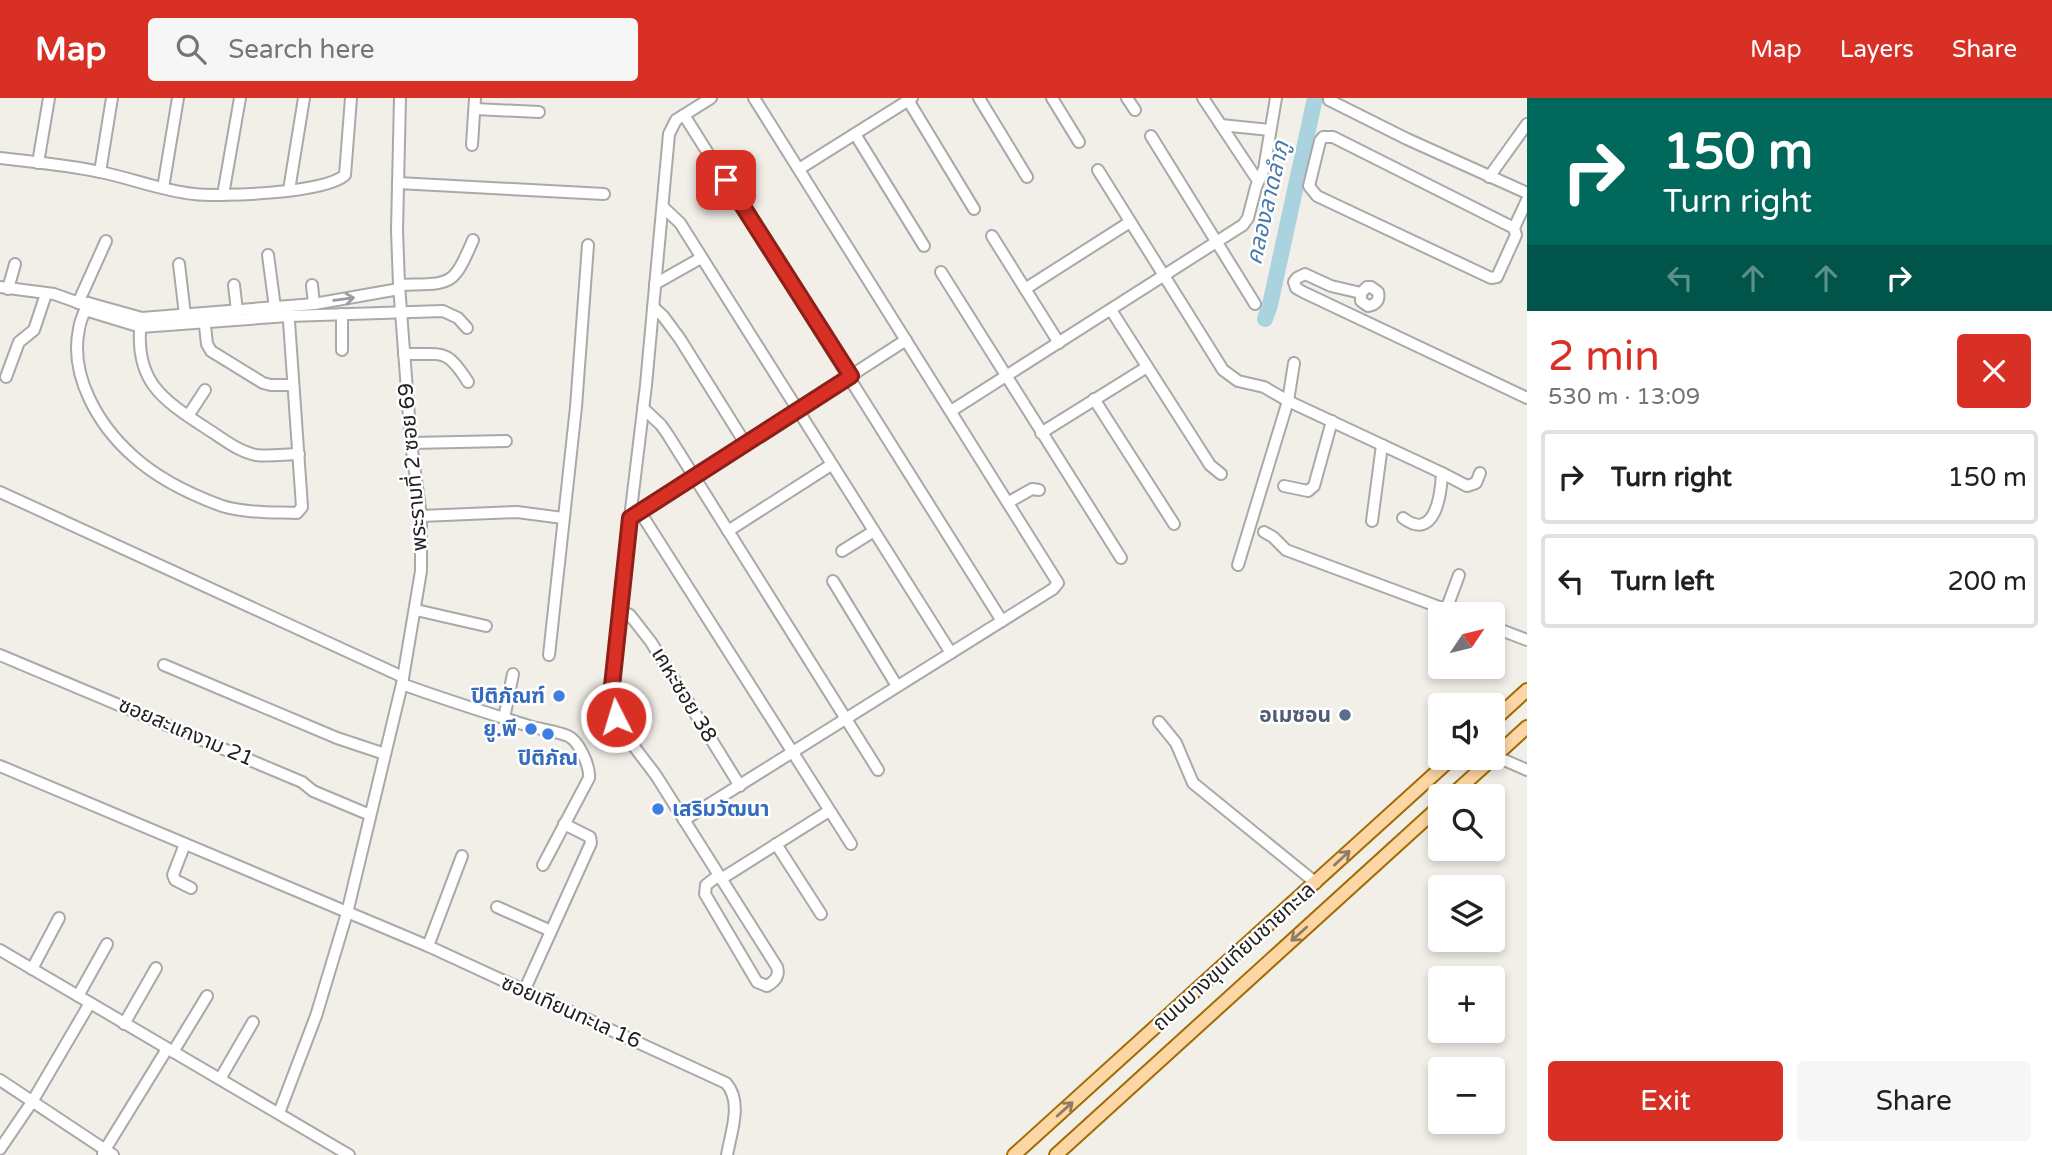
<!DOCTYPE html>
<html lang="en">
<head>
<meta charset="utf-8">
<style>
	body { margin:0; font-family:"Varela Round","Noto Sans Thai",sans-serif; background:#f6f6f6; color:#202124; height:100vh; display:flex; flex-direction:column; font-size:26px; white-space:nowrap }
	* { box-sizing:border-box; margin:0 }
	p { font-size:23px; color:#757577 }
	.icon { flex:none; width:38px; height:38px; fill:none; stroke:currentColor; stroke-width:2; stroke-linecap:round; stroke-linejoin:round }
	.map { position:relative; flex:1; overflow:hidden }
	.panel { display:flex; flex-direction:column; background:#fff; width:525px }
	.panel>* { flex:none }
	.hud { background:#00695c; color:#fff; overflow:hidden }
	.needle { width:46px; rotate:55deg }
	.fabs { position:absolute; left:1428px; top:504px; display:grid; gap:14px }
	.fabs a { display:grid; place-items:center; width:77px; height:77px; border-radius:7px; background:#fff; box-shadow:0 4px 10px #0003; font-size:35px }
	.pin { position:absolute; display:grid; place-items:center; width:60px; height:60px; color:#fff; margin:-30px; border-radius:14px; box-shadow:0 4px 10px #0006 }
	.me { position:absolute; width:77px; margin:-38px; rotate:355deg; stroke-linejoin:round; filter:drop-shadow(0 0 5px #0008) }
	.turn { display:flex; align-items:center; gap:24px; height:147px; padding:0 21px; font-size:32px }
	.turn .icon { width:91px; height:91px; stroke-width:2.5 }
	.turn b { display:block; font-size:49px; line-height:60px }
	.lanes { display:flex; align-items:center; height:66px; padding:0 21px; background:#0003; justify-content:center; gap:35px; direction:ltr }
	.lanes .off { opacity:.35 }
	.round { display:grid; place-items:center; flex:none; width:74px; height:74px; border-radius:7px; background:#f6f6f6 }
	.overview { display:flex; align-items:center; justify-content:space-between; height:119px; padding:0 21px }
	h1 { font-size:42px; font-weight:600; line-height:52px; color:#d93025 }
	.primary-button { display:flex; gap:14px; margin-top:auto; padding:14px 21px }
	.primary-button a { flex:1; height:80px; border-radius:7px; background:#d93025; color:#fff; font-size:28px; font-weight:600; line-height:80px; text-align:center }
	.primary-button a+a { background:#f6f6f6; color:#202124 }
	ul { padding:0; list-style:none }
	li { display:flex; align-items:center; gap:21px; height:94px; margin:0 14px 10px; padding:0 7px; border:4px solid #e0e0e0; border-radius:7px }
	li div { flex:1 }
	li b { display:block; font-size:26px }
	li em { font-style:normal }
	header { display:flex; align-items:center; gap:42px; box-sizing:border-box; height:98px; padding:0 35px; background:#d93025; color:#fff }
	header strong { font-size:33px }
	nav { display:flex; gap:38px; margin-inline-start:auto; font-size:24px }
	.search { width:490px; height:63px; background:#f6f6f6; display:flex; align-items:center; gap:18px; box-sizing:border-box; padding:0 24px; border-radius:7px; color:#757577; font-size:26px }
	main { display:flex; flex:1; min-height:0 }
	.map>svg:first-child { display:block }
	.lines { fill:none; stroke-linecap:round; stroke-linejoin:round }
	.river { stroke:#aad3df; stroke-width:16 }
	.minor-casing { stroke:#a9a9a9; stroke-width:14 }
	.major-casing { stroke:#a06b00; stroke-width:16 }
	.minor { stroke:#fff; stroke-width:10 }
	.major { stroke:#fcd6a4; stroke-width:12 }
	.oneway { stroke:#9c9c9c }
	.oneway2 { stroke:#8f7c63 }
	.route-casing { stroke:#8d1f18; stroke-width:18 }
	.route { stroke:#d93025; stroke-width:12 }
	.shop-dot { fill:#3f7fe0; stroke:#fff; stroke-width:2.5 }
	.service-dot { fill:#5c6f8a; stroke:#fff; stroke-width:2.5 }
	.labels { text-anchor:middle; dominant-baseline:central; stroke-width:5; stroke-linejoin:round; paint-order:stroke }
	.street-label { font-size:21px; fill:#222; stroke:#fff }
	.shop-label { font-size:21px; font-weight:bold; fill:#366cbe; stroke:#fff; text-anchor:end }
	.service-label { font-size:21px; font-weight:bold; fill:#4e5e75; stroke:#fff; text-anchor:end }
	.water-label { font-size:23px; font-style:italic; fill:#4a7aab; stroke:#fff }
</style>
</head>
<body>
<header>
<strong>Map</strong>
<div class="search"><svg class="icon" aria-label="search" viewBox="0 0 24 24"><circle cx="10" cy="10" r="6"/><path d="M15 15l6 6"/></svg>Search here</div>
<nav><a>Map</a><a>Layers</a><a>Share</a></nav>
</header>
<main>
<div class="map">
<svg width="1527" height="1057" viewBox="0 0 1527 1057">
	<rect width="100%" height="100%" fill="#f2efe9"/>
	<g class="lines">
		<path class="river" d="M1265,221L1270,207L1315,0"/>
		<defs>
			<g id="minor">
				<path d="M711,0L676,22L669,36L646,287L630,420L612,601C615,630 641,656 657,679C697,742 737,806 777,869C780,878 775,883 767,888L757,884L705,796L706,787L719,777"/>
				<path d="M979,0L1027,79"/>
				<path d="M1052,0L1079,44"/>
				<path d="M1127,0L1135,12"/>
				<path d="M1203,0L1258,83"/>
				<path d="M908,2L974,111"/>
				<path d="M1329,2L1407,41L1527,95"/>
				<path d="M475,11L539,14"/>
				<path d="M684,17L1002,523"/>
				<path d="M1221,27L1270,32"/>
				<path d="M855,36L924,148"/>
				<path d="M1151,38L1255,206"/>
				<path d="M472,47L475,0"/>
				<path d="M0,60C33,64 68,67 100,74C131,80 162,93 194,96C223,99 325,95 345,77L351,0"/>
				<path d="M38,65L49,0"/>
				<path d="M799,71L912,0"/>
				<path d="M1098,72L1223,272L1238,283L1264,289L1288,303L1442,375C1441,397 1435,444 1403,420"/>
				<path d="M100,74L112,0"/>
				<path d="M1489,79L1527,26"/>
				<path d="M398,85L604,96"/>
				<path d="M163,90L178,0"/>
				<path d="M289,92L304,0"/>
				<path d="M223,97L240,0"/>
				<path d="M663,109L680,125L951,555"/>
				<path d="M1514,130L1333,39H1323L1320,43L1309,88L1317,98L1491,180L1497,179L1516,137L1514,130L1527,102"/>
				<path d="M992,138L1059,245"/>
				<path d="M268,157L276,217"/>
				<path d="M179,166L185,217"/>
				<path d="M941,174L1121,460"/>
				<path d="M655,186L701,160"/>
				<path d="M234,187L237,213"/>
				<path d="M312,187L314,206"/>
				<path d="M399,187C451,185 452,191 473,142"/>
				<path d="M0,189L54,196L82,206L88,205L142,220L314,206L399,191"/>
				<path d="M8,191L15,166"/>
				<path d="M1025,191L1130,124"/>
				<path d="M1361,195V203L1368,208C1376,207 1380,202 1378,194L1371,189H1367L1361,195L1331,188L1305,176L1297,180L1294,184L1296,190L1303,194L1527,300"/>
				<path d="M78,205L106,143"/>
				<path d="M88,205C85,213 80,222 79,231C69,278 99,328 133,358C157,380 192,397 222,408C245,415 273,414 297,415L302,409L288,209"/>
				<path d="M653,209L663,218L680,241L745,345"/>
				<path d="M85,212L141,229L288,218L443,213L458,220L467,230"/>
				<path d="M1111,212L1210,367L1221,376"/>
				<path d="M342,216V252"/>
				<path d="M204,219L207,246L211,253L263,285L271,287H293"/>
				<path d="M141,222C133,284 163,302 209,332C223,341 239,354 256,357C270,359 286,356 299,356"/>
				<path d="M404,256C443,257 446,249 468,284"/>
				<path d="M6,279L19,244L34,232L46,196"/>
				<path d="M1094,301L1174,426"/>
				<path d="M643,310L661,327L668,337L878,672"/>
				<path d="M951,313L1243,127L1248,120L1256,89L1264,71L1276,0"/>
				<path d="M188,318L205,292"/>
				<path d="M1041,335L1147,269"/>
				<path d="M411,345L506,343"/>
				<path d="M1442,375L1467,388L1476,385L1480,375"/>
				<path d="M1284,388L1308,393L1314,388L1332,323"/>
				<path d="M0,394L403,579"/>
				<path d="M1009,404L1032,391L1039,392"/>
				<path d="M640,414L851,746"/>
				<path d="M635,417L906,242"/>
				<path d="M421,418L517,414L563,420"/>
				<path d="M1372,423L1382,347"/>
				<path d="M728,433L831,367"/>
				<path d="M1264,434L1273,439L1286,452L1458,516"/>
				<path d="M842,453L874,433"/>
				<path d="M1238,467L1288,303L1294,265"/>
				<path d="M833,483L897,588"/>
				<path d="M416,512L486,528"/>
				<path d="M1446,512L1459,477"/>
				<path d="M621,513L630,517L651,544L740,688"/>
				<path d="M1493,529L1527,542"/>
				<path d="M0,557L302,684L313,693L370,717"/>
				<path d="M549,557L576,309L588,147"/>
				<path d="M164,567L337,640L385,656"/>
				<path d="M402,586C443,601 484,614 526,627C537,631 557,633 568,638C579,643 590,668 589,680L543,767"/>
				<path d="M504,620L513,576"/>
				<path d="M1159,624L1176,645L1193,685L1316,785"/>
				<path d="M1495,658L1527,672"/>
				<path d="M0,668L428,848L726,985C743,1004 731,1034 727,1057"/>
				<path d="M684,722L1053,491L1058,485L754,0"/>
				<path d="M185,746L173,777L175,782L191,790"/>
				<path d="M776,746L821,816"/>
				<path d="M721,781L829,713"/>
				<path d="M497,809L551,833"/>
				<path d="M428,848L462,758"/>
				<path d="M0,852L349,1057"/>
				<path d="M32,871L59,820"/>
				<path d="M524,893L591,745L590,739L564,726"/>
				<path d="M78,898L107,846"/>
				<path d="M124,926L156,870"/>
				<path d="M173,954L207,898"/>
				<path d="M220,981L253,924"/>
				<path d="M0,982L113,1057"/>
				<path d="M279,1015L316,918L347,815L402,586L421,473V418L411,345L399,187L397,132L400,0"/>
				<path d="M0,1051L32,1004L90,905"/>
				<path d="M103,1055L167,951"/>
			</g>
			<g id="major">
				<path d="M1493,623L1527,592"/>
				<path d="M1493,660L1527,629"/>
				<path d="M1451,698L1493,660"/>
				<path d="M1014,1057L1452,660"/>
				<path d="M1056,1057L1440,708"/>
			</g>
		</defs>
		<use href="#minor" class="minor-casing"/>
		<use href="#major" class="major-casing"/>
		<use href="#minor" class="minor"/>
		<use href="#major" class="major"/>
	</g>
	<defs><path id="oneway-shaft" d="M-6 0H5M1.5-3L5.5 0L1.5 3" fill="none" stroke-width="1.6" stroke-linecap="round" stroke-linejoin="round" transform="scale(1.75)"/></defs>
	<use class="oneway" href="#oneway-shaft" transform="translate(344 201) rotate(-8)"/>
	<g class="oneway2">
		<use href="#oneway-shaft" transform="translate(1342 760) rotate(-43)"/>
		<use href="#oneway-shaft" transform="translate(1299 836) rotate(138)"/>
		<use href="#oneway-shaft" transform="translate(1065 1011) rotate(-42)"/>
	</g>
	<g class="lines">
		<defs>
			<path id="route" d="M616,619L613,610L612,588L630,420L851,278L726,82"/>
		</defs>
		<use href="#route" class="route-casing"/>
		<use href="#route" class="route"/>
	</g>
	<g class="shop-dot">
		<circle cx="559" cy="598" r="7"/>
		<circle cx="531" cy="631" r="7"/>
		<circle cx="548" cy="636" r="7"/>
		<circle cx="658" cy="711" r="7"/>
	</g>
	<circle class="service-dot" cx="1345" cy="617" r="7"/>
	<g class="labels">
		<g class="street-label">
			<text transform="translate(413 369) rotate(-95)">พระรามที่ 2 ซอย 69</text>
			<text transform="translate(684 597) rotate(59)">เคหะซอย 38</text>
			<text transform="translate(186 634) rotate(23)">ซอยสะแกงาม 21</text>
			<text transform="translate(1234 859) rotate(-42)">ถนนบางขุนเทียนชายทะเล</text>
			<text transform="translate(571 914) rotate(24)">ซอยเทียนทะเล 16</text>
		</g>
		<g class="shop-label">
			<text x="545" y="598">ปิติภัณฑ์</text>
			<text x="517" y="631">ยู.พี</text>
			<text x="548" y="660" text-anchor="middle">ปิติภัณ</text>
			<text x="672" y="711" text-anchor="start">เสริมวัฒนา</text>
		</g>
		<g class="service-label">
			<text x="1331" y="617">อเมซอน</text>
		</g>
		<g class="water-label">
			<text transform="translate(1268 105) rotate(-77)">คลองลาดลำภู</text>
		</g>
	</g>
</svg>
<div class="fabs">
<a><svg class="needle" viewBox="-14 -14 28 28"><path d="M0-13l5 13h-10z" fill="#e53935"/><path d="M0 13l5-13h-10z" fill="#757577"/></svg></a>
<a><svg class="icon" aria-label="sound" viewBox="0 0 24 24"><path d="M4 9h4l5-4v14l-5-4H4zM17 9q2 3 0 6"/></svg></a>
<a><svg class="icon" aria-label="search" viewBox="0 0 24 24"><circle cx="10" cy="10" r="6"/><path d="M15 15l6 6"/></svg></a>
<a><svg class="icon" aria-label="layers" viewBox="0 0 24 24"><path d="M12 4l9 5-9 5-9-5zM3 14l9 5 9-5"/></svg></a>
<a>+</a>
<a>−</a>
</div>
<div class="pin" style="left:726px;top:82px;background:#d93025"><svg class="icon" aria-label="arrive" viewBox="0 0 24 24"><path d="M6 21V4h12l-3 4 3 4H6"/></svg></div>
<svg class="me" style="left:616px;top:619px" viewBox="-20 -20 40 40"><circle r="17" fill="#d93025" stroke="#fff" stroke-width="3"/><path d="M0-11L8 9 0 5-8 9z" fill="#fff"/></svg>
</div>
<section class="panel">
<div class="hud">
<div class="turn"><svg class="icon" aria-label="right" viewBox="0 0 24 24"><path d="M7 20v-9h11M14 6l5 5-5 5"/></svg><div><b>150 m</b>Turn right</div></div>
<div class="lanes"><svg class="icon off" aria-label="left" viewBox="0 0 24 24"><path d="M17 20v-9H6M10 6l-5 5 5 5"/></svg><svg class="icon off" aria-label="ahead" viewBox="0 0 24 24"><path d="M12 20V5M6 11l6-6 6 6"/></svg><svg class="icon off" aria-label="ahead" viewBox="0 0 24 24"><path d="M12 20V5M6 11l6-6 6 6"/></svg><svg class="icon" aria-label="right" viewBox="0 0 24 24"><path d="M7 20v-9h11M14 6l5 5-5 5"/></svg></div>
</div>
<div class="overview"><div><h1>2 min</h1><p>530 m · 13:09</p></div><a class="round" style="background:#d93025;color:#fff"><svg class="icon" aria-label="close" viewBox="0 0 24 24"><path d="M6 6l12 12M18 6L6 18"/></svg></a></div>
<ul>
<li><svg class="icon" aria-label="right" viewBox="0 0 24 24"><path d="M7 20v-9h11M14 6l5 5-5 5"/></svg><div><b>Turn right</b></div><em>150 m</em></li>
<li><svg class="icon" aria-label="left" viewBox="0 0 24 24"><path d="M17 20v-9H6M10 6l-5 5 5 5"/></svg><div><b>Turn left</b></div><em>200 m</em></li>
</ul>
<div class="primary-button"><a>Exit</a><a>Share</a></div>
</section>
</main>
</body>
</html>
